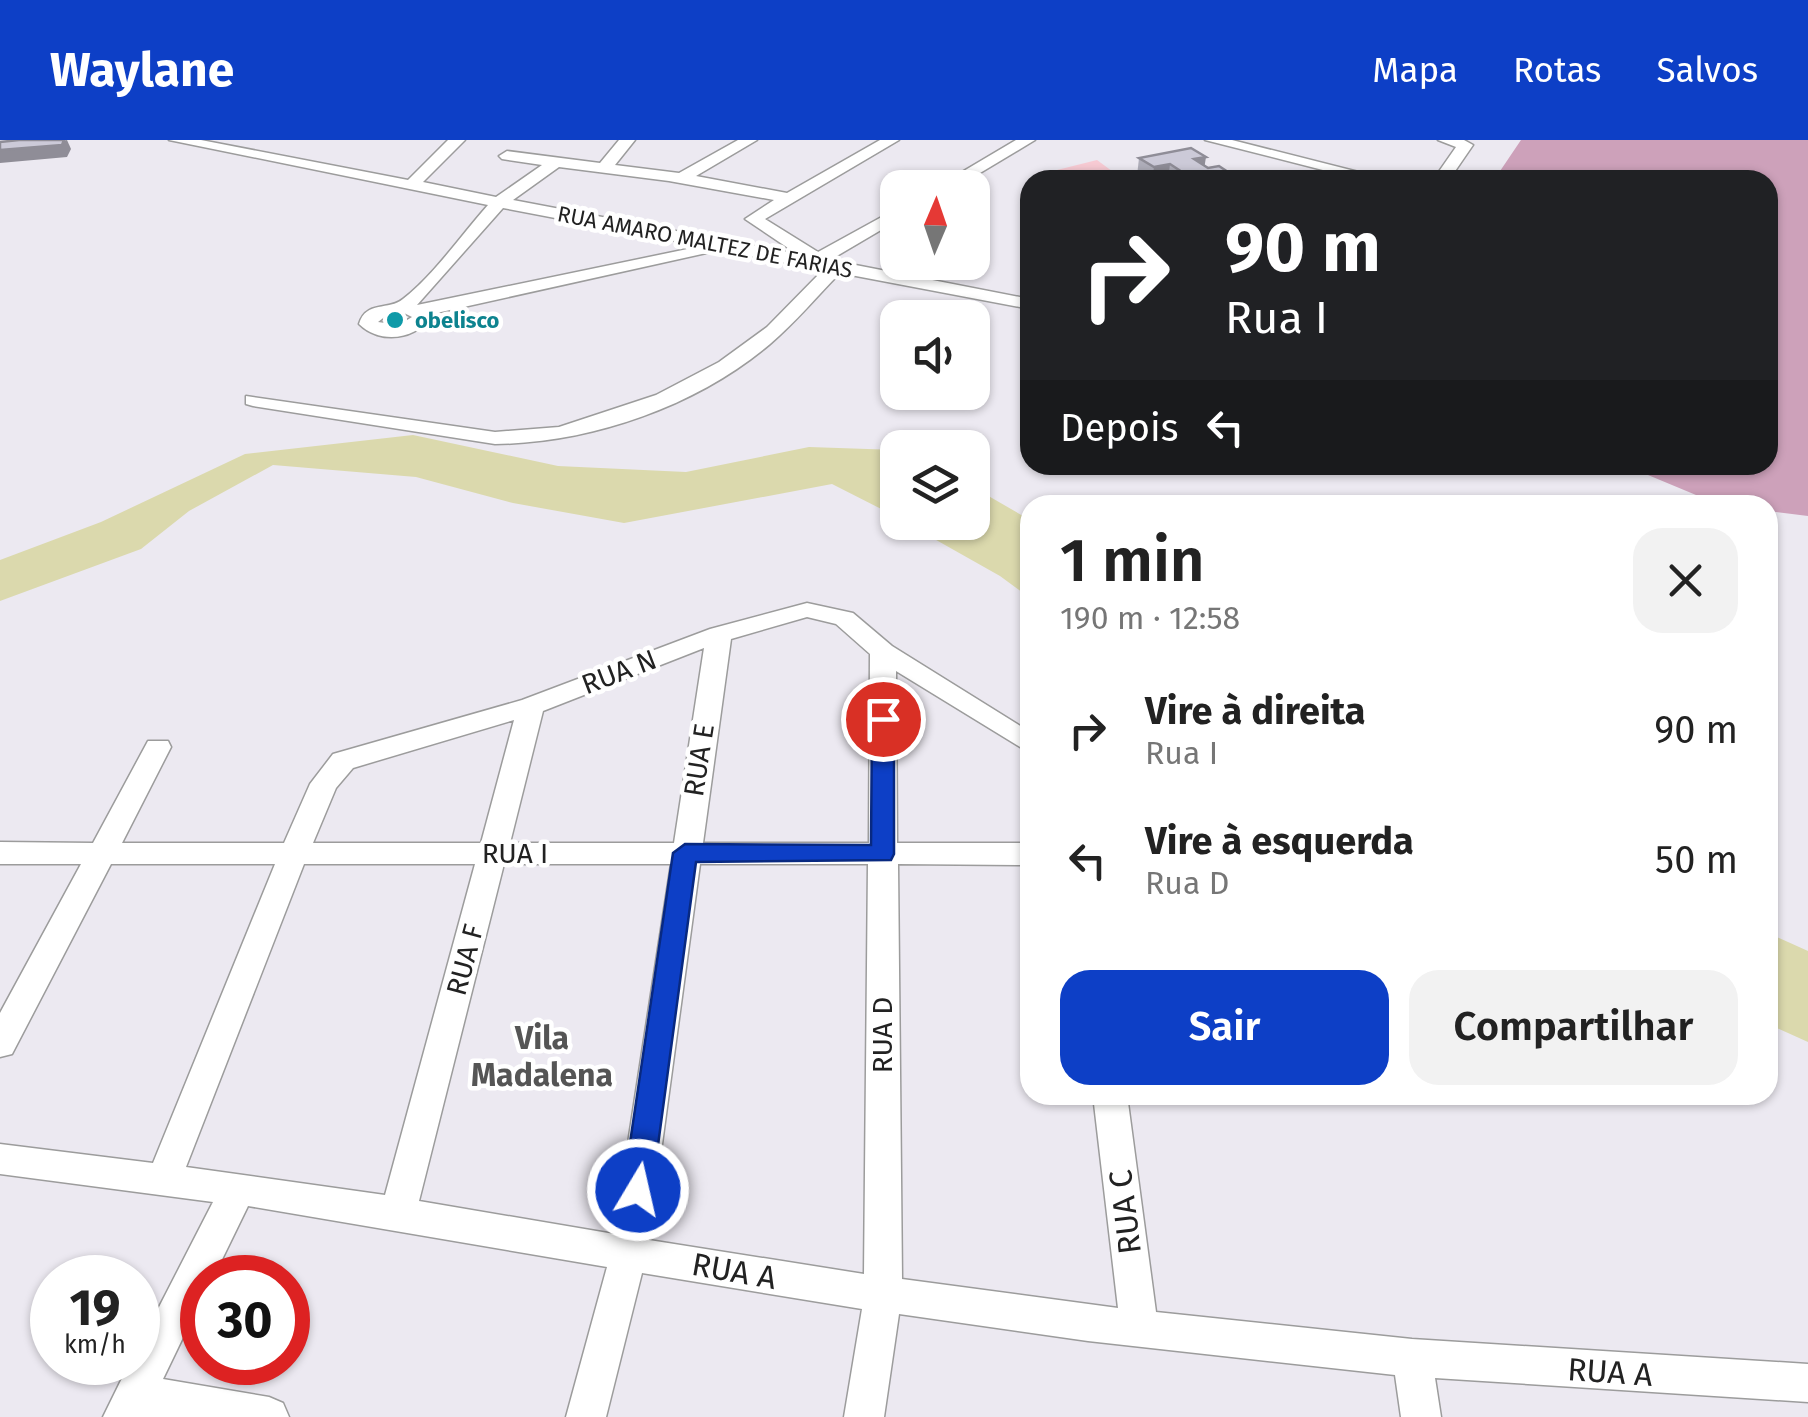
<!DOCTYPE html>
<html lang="pt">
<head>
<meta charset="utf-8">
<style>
	body { margin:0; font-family:"Fira Sans",sans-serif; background:#f2f2f2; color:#222; height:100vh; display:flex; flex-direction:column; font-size:38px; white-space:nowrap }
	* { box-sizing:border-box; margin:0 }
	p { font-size:32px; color:#767676 }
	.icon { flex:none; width:55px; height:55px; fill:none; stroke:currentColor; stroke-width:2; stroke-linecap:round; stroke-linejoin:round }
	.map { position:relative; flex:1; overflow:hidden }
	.side { position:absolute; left:1020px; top:355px; width:758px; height:610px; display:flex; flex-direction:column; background:#fff; border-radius:30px; box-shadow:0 2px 8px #0004 }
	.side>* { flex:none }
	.guide { position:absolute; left:1020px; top:30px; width:758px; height:305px; border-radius:30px; box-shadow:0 2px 8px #0004; background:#202124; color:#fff; overflow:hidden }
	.needle { width:65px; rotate:2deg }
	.controls { position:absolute; left:880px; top:30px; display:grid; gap:20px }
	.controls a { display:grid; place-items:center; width:110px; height:110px; border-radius:20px; background:#fff; box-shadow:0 2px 8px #0004; font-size:50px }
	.speed { position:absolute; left:30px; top:1115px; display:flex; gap:20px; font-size:50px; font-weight:700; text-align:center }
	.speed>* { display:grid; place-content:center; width:130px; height:130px; border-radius:50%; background:#fff; box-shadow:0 2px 8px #0004; line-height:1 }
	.speed small { font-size:25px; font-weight:400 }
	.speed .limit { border:15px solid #d22; background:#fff; color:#111 }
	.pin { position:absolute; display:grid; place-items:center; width:85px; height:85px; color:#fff; margin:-42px; border:5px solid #fff; border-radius:50%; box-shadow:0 2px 10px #0007 }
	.me { position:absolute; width:110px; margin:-55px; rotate:9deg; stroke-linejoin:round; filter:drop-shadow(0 0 8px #0008) }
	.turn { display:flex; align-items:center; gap:35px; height:210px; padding:0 40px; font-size:45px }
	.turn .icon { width:130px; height:130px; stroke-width:2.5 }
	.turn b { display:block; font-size:70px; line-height:85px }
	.then { display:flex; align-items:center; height:95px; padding:0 40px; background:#0003; gap:20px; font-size:38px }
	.round { display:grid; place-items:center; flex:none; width:105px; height:105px; border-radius:30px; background:#f2f2f2 }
	.overview { display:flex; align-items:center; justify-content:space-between; height:170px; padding:0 40px }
	h1 { font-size:60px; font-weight:600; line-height:75px }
	.button { display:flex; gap:20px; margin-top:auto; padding:20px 40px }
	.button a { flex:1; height:115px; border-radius:30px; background:#0d3fc6; color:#fff; font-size:40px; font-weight:600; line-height:115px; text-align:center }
	.button a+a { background:#f2f2f2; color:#222 }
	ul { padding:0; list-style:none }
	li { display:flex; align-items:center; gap:30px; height:130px; padding:0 40px }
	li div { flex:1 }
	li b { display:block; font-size:38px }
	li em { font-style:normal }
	header { display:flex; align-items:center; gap:60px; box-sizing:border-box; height:140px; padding:0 50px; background:#0d3fc6; color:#fff }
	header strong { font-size:48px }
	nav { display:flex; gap:55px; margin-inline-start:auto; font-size:35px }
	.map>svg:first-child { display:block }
	.forest { fill:#cda1ba }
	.park { fill:#f7cad3 }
	.water { fill:#dbd9ad }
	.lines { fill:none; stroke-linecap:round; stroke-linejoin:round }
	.street-casing { stroke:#9c9c9c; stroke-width:3 }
	.street { fill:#fff; fill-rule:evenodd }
	.wall { fill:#afaeba }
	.shaded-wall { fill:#8f8d97 }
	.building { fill:#cccad8; stroke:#8f8d97; stroke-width:2.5 }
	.route { fill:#0d3fc6; stroke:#082981; stroke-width:2.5 }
	.culture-dot { fill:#0f9aa8; stroke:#fff; stroke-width:4 }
	.labels { text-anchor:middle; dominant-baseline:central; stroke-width:9; stroke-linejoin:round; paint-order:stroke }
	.far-street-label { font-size:22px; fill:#222; stroke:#fff }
	.far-culture-label { font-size:22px; font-weight:bold; fill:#0d838f; stroke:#fff; text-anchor:start }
	.street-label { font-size:28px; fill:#222; stroke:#fff }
	.quarter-label { font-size:32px; font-weight:bold; fill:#555; stroke:#fff }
	.near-street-label { font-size:32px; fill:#222; stroke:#fff }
</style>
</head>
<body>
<header>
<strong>Waylane</strong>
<nav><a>Mapa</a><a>Rotas</a><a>Salvos</a></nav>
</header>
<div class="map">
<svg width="1808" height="1277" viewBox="0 0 1808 1277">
	<rect width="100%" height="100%" fill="#ece9f1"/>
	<path class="forest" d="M1521,0H1808V376L1768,371V365H1720L1624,325H1768V40H1494Z"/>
	<path class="park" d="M1097,20L1124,40H1058L1049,32Z"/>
	<g class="water">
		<path d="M413,295L558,326L686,332L809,307L897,310V377L832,344L624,383L513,363L416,337L273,325L189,371L141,409L0,461V420L101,382L245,314Z"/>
		<path d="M973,347L1030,380V458L1000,436L906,383L972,382Z"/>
		<path d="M1768,793L1808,811V902L1768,884Z"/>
	</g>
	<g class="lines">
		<defs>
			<g id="street">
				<path d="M169,0H201L408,40L448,0H465L423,42L496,57L542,25L502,19L499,16L507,11L600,23L619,0H635L615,25L679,33L738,0H757L696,36L787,53L880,0H899L765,79L818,112L898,68V80L830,120L1030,159V169L840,133C817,156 796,182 770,204C697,266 591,303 495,304L253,266L246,264V256L495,292L559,287L656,255L719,222L767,187L823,130L720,110L432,174C418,200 380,205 359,184C366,160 389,171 403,159C435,134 461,95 488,65ZM559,27L669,41L774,60L745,79L797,114L513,60ZM503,68L702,106L417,165ZM404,173L412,177L399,185L378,182L387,175Z"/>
				<path d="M1016,0H1035L955,48H935Z"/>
				<path d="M1205,0H1232L1390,40H1362Z"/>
				<path d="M1438,0H1464L1473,5L1449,40H1433L1456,7Z"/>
				<path d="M1408,325H1456L1451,333L1411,330Z"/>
				<path d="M807,463L853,473L892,506L1030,592V613L896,531L897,703H1030V725L898,724L902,1139L1118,1168L1093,955H1127L1156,1172L1412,1199L1808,1224V1262L1435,1238L1441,1277H1401L1395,1235L1088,1201L899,1174L884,1277H844L862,1169L642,1133L606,1277H566L607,1127L248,1066L213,1138H202V1158L163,1239L269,1257L283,1263L289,1277H103L130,1222H138V1208L213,1062L0,1034V1004L153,1023L275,724H111L12,914L0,917V873L81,724H0V702L93,703L148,601H168L171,607L122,703H284L310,644L333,614L522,560L710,489ZM807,477L836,484L870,514L869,703H703L731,499ZM704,508L674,703H510L543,571ZM514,580L481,703H313L336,648L353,628ZM304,724H475L385,1055L186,1027ZM504,724H671L614,1094L419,1061ZM700,724H868L864,1134L649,1100Z"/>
			</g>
		</defs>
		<use href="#street" class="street-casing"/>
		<use href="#street" class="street"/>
	</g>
	<path class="wall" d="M1139,18L1204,25L1237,40H1142L1137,36Z"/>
	<g class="shaded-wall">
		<path d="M67,0L71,9L67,17L0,23V10Z"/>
		<path d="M1206,17L1203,36L1194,19Z"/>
		<path d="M1170,24L1168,40H1152L1154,27Z"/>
	</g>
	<g class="building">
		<path d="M19,0H64L62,5L0,10V2Z"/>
		<path d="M1191,8L1206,17L1194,19L1208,28L1219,26L1237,38L1225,40H1163L1161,39L1185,34L1170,24L1154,27L1139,18Z"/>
	</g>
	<path class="route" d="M883,572L894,579V714L891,720L696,722L652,1050L648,1060L638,1064L627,1060L623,1050L673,713L685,704L871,705L872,579Z"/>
	<circle class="culture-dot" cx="395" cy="180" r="10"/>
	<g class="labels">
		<g class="far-street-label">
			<text transform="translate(705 102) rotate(11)">RUA AMARO MALTEZ DE FARIAS</text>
		</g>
		<g class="far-culture-label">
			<text x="415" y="180">obelisco</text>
		</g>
		<g class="street-label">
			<text transform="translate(619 532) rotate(-21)">RUA N</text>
			<text transform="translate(699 620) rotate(-81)">RUA E</text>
			<text x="515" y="713">RUA I</text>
			<text transform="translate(465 820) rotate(-75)">RUA F</text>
			<text transform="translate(882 895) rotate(-90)">RUA D</text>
		</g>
		<g class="quarter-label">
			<text x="542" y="898">Vila<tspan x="542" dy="37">Madalena</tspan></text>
		</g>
		<g class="near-street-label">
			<text transform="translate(1125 1072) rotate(-97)">RUA C</text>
			<text transform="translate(734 1131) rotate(10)">RUA A</text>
			<text transform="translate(1610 1232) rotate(4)">RUA A</text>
		</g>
	</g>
</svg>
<div class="controls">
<a><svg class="needle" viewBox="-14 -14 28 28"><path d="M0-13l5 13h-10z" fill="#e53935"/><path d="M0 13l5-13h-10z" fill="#767676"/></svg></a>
<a><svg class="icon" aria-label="sound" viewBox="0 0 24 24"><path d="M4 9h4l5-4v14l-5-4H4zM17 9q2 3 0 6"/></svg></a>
<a><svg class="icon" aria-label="layers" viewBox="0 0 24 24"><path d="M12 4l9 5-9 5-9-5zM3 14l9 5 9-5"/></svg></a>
</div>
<div class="speed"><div>19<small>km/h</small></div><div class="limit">30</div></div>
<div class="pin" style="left:883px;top:579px;background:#d93025"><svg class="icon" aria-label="arrive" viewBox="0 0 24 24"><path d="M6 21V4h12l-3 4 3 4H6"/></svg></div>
<svg class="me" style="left:638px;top:1050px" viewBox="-20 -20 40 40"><circle r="17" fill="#0d3fc6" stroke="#fff" stroke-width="3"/><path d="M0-11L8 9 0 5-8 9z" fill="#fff"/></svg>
<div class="guide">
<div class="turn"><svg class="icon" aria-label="right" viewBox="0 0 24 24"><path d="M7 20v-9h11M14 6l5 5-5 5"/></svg><div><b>90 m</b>Rua I</div></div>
<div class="then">Depois<svg class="icon" aria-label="left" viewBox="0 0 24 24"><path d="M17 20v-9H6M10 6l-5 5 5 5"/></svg></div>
</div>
<section class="side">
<div class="overview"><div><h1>1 min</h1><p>190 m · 12:58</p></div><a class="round"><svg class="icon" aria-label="close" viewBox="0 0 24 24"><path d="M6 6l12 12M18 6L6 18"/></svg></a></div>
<ul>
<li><svg class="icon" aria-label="right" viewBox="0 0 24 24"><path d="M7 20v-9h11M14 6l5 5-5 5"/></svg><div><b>Vire à direita</b><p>Rua I</p></div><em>90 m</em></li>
<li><svg class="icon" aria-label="left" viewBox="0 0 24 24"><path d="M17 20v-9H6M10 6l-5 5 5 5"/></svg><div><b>Vire à esquerda</b><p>Rua D</p></div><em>50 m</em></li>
</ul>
<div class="button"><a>Sair</a><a>Compartilhar</a></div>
</section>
</div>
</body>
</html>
